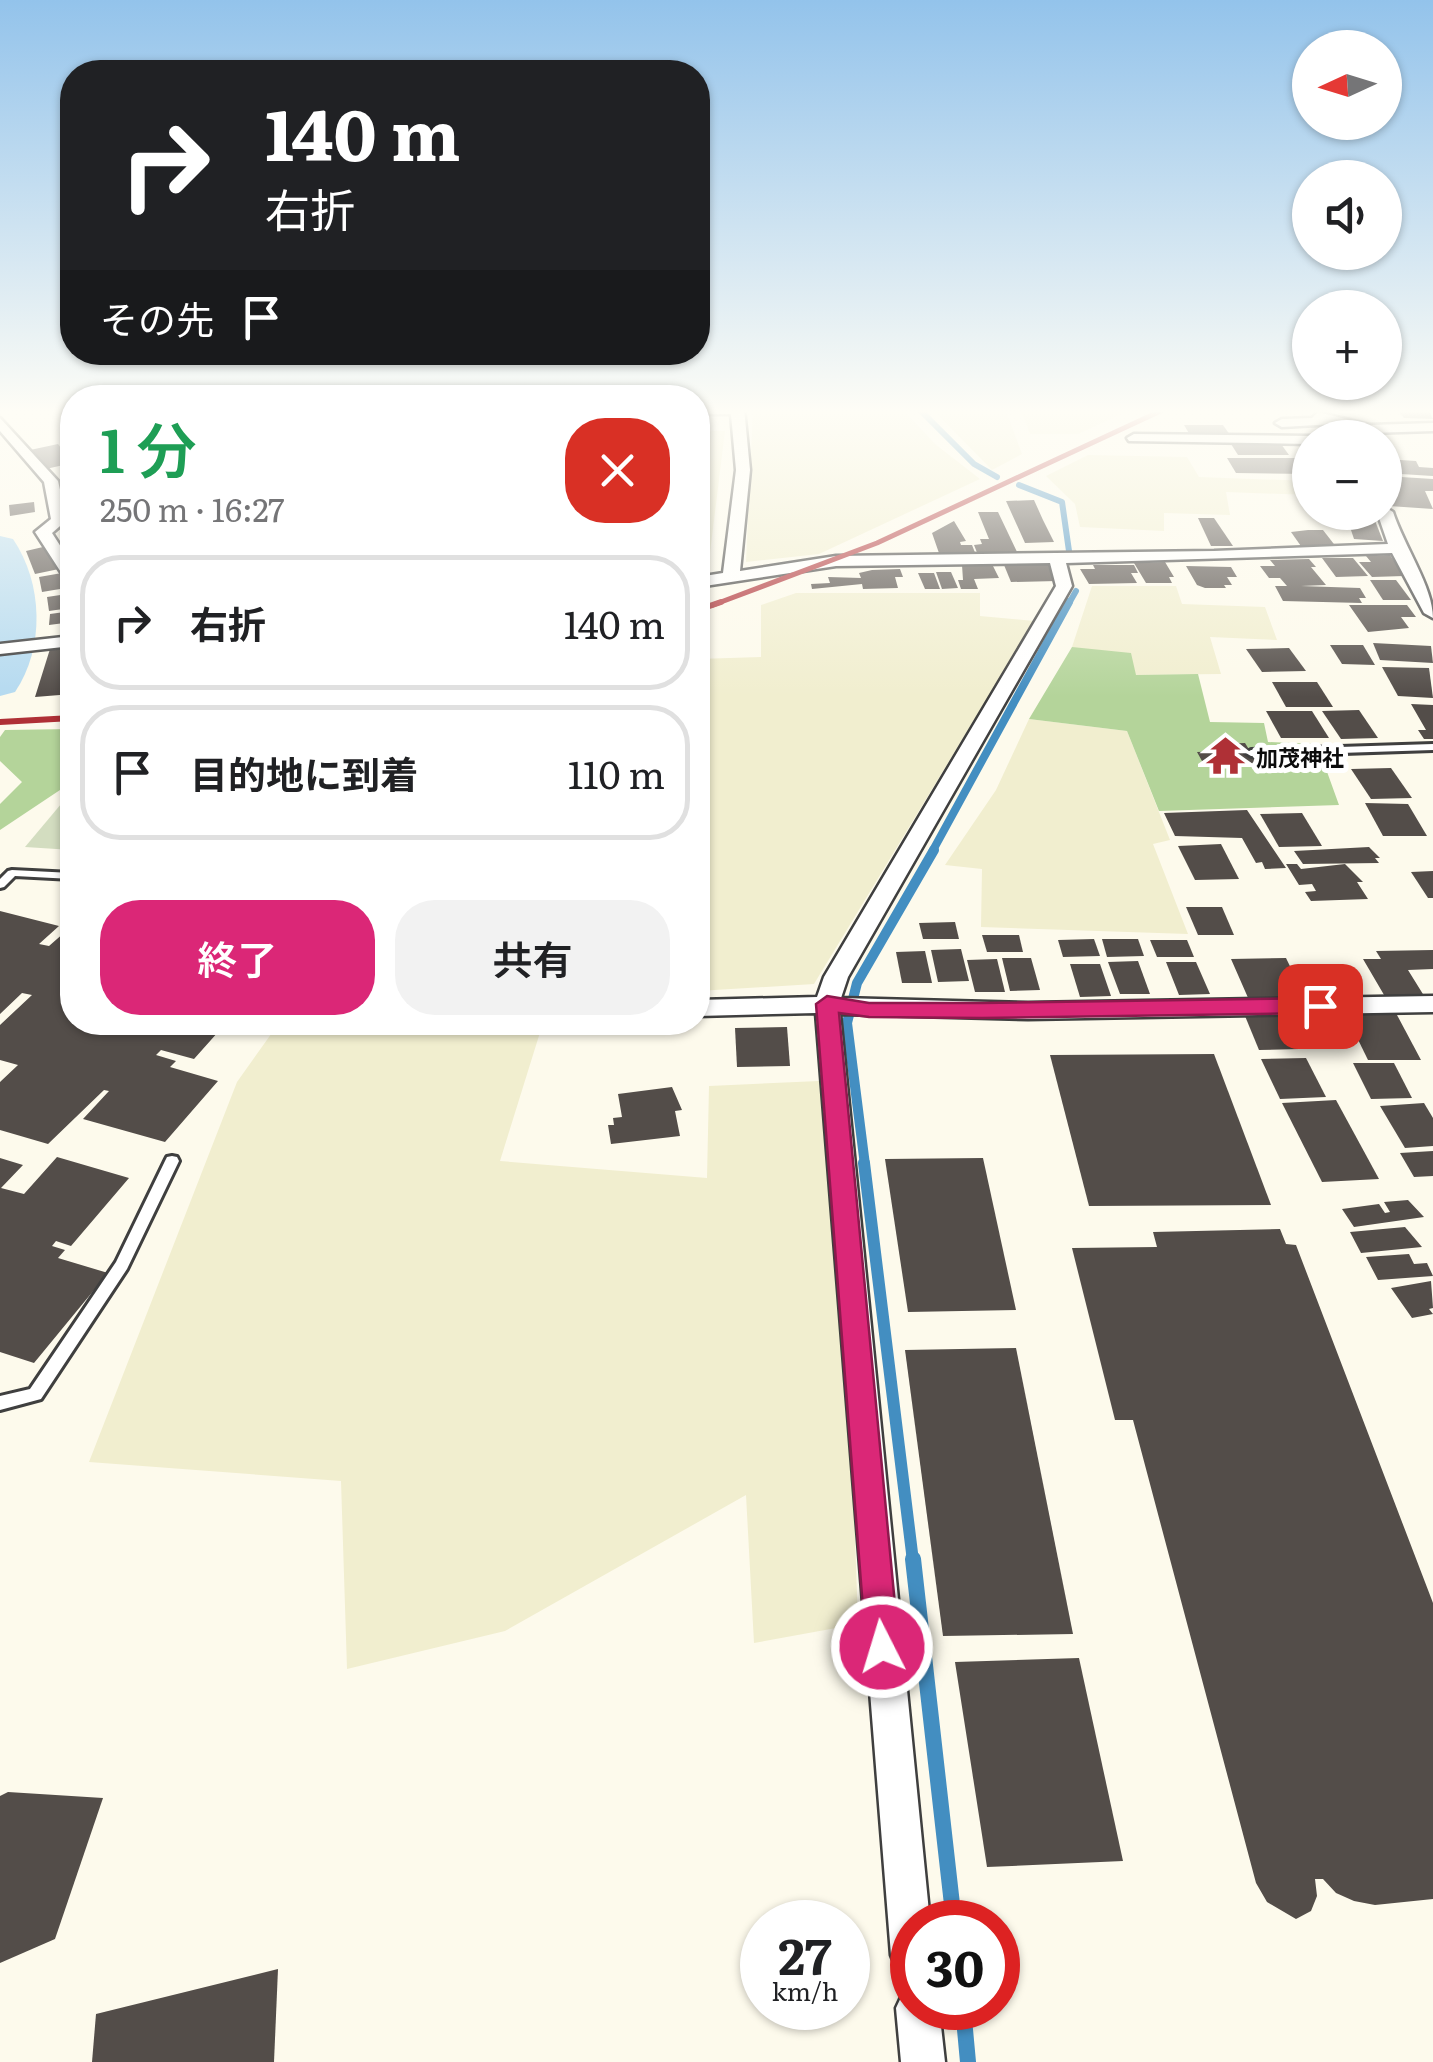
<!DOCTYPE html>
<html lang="ja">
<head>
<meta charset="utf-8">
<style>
	body { margin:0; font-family:Literata,"Noto Sans JP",serif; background:#f2f2f2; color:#202124; height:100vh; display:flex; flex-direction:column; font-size:38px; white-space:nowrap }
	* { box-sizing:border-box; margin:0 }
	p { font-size:32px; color:#757577 }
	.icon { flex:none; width:55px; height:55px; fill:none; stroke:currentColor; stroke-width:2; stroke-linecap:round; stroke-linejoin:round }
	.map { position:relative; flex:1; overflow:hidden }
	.sheet { position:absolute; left:60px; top:385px; width:650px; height:650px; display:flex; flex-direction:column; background:#fff; border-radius:40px; box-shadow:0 2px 8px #0004 }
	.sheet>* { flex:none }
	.guide { position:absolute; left:60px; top:60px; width:650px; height:305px; border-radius:40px; box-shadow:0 2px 8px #0004; background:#202124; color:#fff; overflow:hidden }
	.needle { width:65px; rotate:266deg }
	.controls { position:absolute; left:1292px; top:30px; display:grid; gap:20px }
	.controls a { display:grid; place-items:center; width:110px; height:110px; border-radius:50%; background:#fff; box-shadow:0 2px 8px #0004; font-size:50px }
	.speed { position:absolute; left:740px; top:1900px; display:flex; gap:20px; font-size:50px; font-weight:700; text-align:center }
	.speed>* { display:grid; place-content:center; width:130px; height:130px; border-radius:50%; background:#fff; box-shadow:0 2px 8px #0004; line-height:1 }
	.speed small { font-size:25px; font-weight:400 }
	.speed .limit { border:15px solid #d22; background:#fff; color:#111 }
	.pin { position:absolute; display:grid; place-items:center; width:85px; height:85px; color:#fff; margin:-42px; border-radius:20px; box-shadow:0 5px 15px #0006 }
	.me { position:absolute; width:110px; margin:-55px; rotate:355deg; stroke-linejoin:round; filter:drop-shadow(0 0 8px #0008) }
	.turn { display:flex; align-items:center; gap:35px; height:210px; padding:0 40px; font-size:45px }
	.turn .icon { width:130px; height:130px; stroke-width:2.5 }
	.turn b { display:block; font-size:70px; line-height:85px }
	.then { display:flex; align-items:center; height:95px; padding:0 40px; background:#0003; gap:20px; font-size:38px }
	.round { display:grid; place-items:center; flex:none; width:105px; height:105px; border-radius:40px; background:#f2f2f2 }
	.head { display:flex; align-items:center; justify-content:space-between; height:170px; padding:0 40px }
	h1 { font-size:60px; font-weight:600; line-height:75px; color:#1e9e55 }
	.cta { display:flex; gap:20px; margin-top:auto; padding:20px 40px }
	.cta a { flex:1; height:115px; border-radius:40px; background:#db2777; color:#fff; font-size:40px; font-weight:600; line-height:115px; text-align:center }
	.cta a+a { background:#f2f2f2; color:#202124 }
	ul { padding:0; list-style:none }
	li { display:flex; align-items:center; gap:30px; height:135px; margin:0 20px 15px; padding:0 20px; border:5px solid #e0e0e0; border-radius:40px }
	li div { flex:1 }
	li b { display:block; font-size:38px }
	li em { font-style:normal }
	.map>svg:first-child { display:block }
	.farmland { fill:#f1eecf }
	.forest { fill:#b4d49a }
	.cemetery { fill:#d3ddc0 }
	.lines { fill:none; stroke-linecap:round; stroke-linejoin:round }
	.stream-far4 { stroke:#438ec1; stroke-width:6 }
	.stream-far3 { stroke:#438ec1; stroke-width:8 }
	.stream-far2 { stroke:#438ec1; stroke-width:10 }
	.stream-far1 { stroke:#438ec1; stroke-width:12 }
	.stream { stroke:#438ec1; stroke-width:16 }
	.river { fill:#b5daf0; fill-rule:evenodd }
	.building { fill:#534d49 }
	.service-casing { stroke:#3f3f3f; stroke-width:6 }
	.minor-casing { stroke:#3f3f3f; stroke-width:5 }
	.service { fill:#fff; fill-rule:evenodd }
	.minor { fill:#fff; fill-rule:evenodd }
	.rail-far1 { stroke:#af3036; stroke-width:5 }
	.rail { stroke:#af3036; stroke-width:6 }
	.route { fill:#db2777; stroke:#8e194d; stroke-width:2.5 }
	.labels { text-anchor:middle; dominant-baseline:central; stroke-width:10; stroke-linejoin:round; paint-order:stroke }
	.far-poi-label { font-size:22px; font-weight:bold; fill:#0c0c0c; stroke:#fff; text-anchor:start }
</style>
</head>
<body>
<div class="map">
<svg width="1433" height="2062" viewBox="0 0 1433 2062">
	<rect width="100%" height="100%" fill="#fdfaec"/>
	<g class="farmland">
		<path d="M753,408H901L935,444L980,479L819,554L746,562Z"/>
		<path d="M931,408H1005L1022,454L992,470Z"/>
		<path d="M1020,408H1135L1078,434H1030Z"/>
		<path d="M698,431H725L708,569L698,571Z"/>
		<path d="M1088,455L1187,457L1199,477L1310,481V495L1226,492L1230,515L1164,513V531L1080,527L1075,504L1046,476Z"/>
		<path d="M1092,586H1176L1182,604L1265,607L1277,640L1210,637L1221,674L1136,675L1072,647Z"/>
		<path d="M796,593H980V616L1034,621L814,984L698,991V659L761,657V605Z"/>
		<path d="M1029,719L1127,731L1170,840L1153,844L1188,934L981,927L982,869L945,865L996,790Z"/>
		<path d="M448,1022L542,1026L500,1161L707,1178L709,1086L819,1081L852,1447L858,1624L754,1643L746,1495L505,1631L347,1669L341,1481L89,1462L237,1082L279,1023Z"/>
	</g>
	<g class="forest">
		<path d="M1072,647L1131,653L1136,675L1198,674L1210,722L1264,723L1268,742L1317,744L1339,805L1159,811L1127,731L1029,719Z"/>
		<path d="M72,729V782L0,830V804L22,782L0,761V737L5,730Z"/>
	</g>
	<path class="cemetery" d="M72,791V850L25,847Z"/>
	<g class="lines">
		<g class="stream-far4">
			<path d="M918,408L974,464L997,477"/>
			<path d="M1019,485L1062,502L1069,551"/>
			<path d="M1068,605L1076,591"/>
		</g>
		<path class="stream-far3" d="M932,852L1069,602"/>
		<path class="stream-far2" d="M865,1165L847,1023L857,983L934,850"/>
		<path class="stream-far1" d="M864,1163L913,1561"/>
		<g class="stream">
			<path d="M913,1559L954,1922"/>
			<path d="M963,2008L968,2062"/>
		</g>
		<path class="river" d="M0,536L13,539C43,583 45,648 15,692L0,696Z"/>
	</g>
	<g class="building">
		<path d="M1411,408H1428L1433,419L1404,418L1397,410Z"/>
		<path d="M1184,425H1223L1230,435H1190Z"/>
		<path d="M58,444L72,463L46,469L30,450Z"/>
		<path d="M1231,444H1281L1289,455H1238Z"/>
		<path d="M1227,458H1310V474L1236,473Z"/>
		<path d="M1385,459L1416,461L1419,467L1433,468V476L1385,473Z"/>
		<path d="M1385,476L1433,479V491H1425L1433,509L1389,506Z"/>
		<path d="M1034,500L1043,520L1054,542L1025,543L1006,501Z"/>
		<path d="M34,502L35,512L10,516L9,505Z"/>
		<path d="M978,512H998L1018,554L978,555L974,545L982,544L980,539H989Z"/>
		<path d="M1345,512L1372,513L1383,541L1354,539Z"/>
		<path d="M1198,518H1214L1233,546H1211Z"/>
		<path d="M954,521L966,541L960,542L961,545H972L976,555L940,556L932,533Z"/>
		<path d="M1308,530H1323L1337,548L1303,549L1291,532Z"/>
		<path d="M43,547L59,569L35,574L26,551Z"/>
		<path d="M1390,555L1404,576L1372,577L1359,562H1371L1366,556Z"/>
		<path d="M1322,558H1353L1368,576L1336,577Z"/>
		<path d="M1309,559L1316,567H1311L1326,585L1301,586L1360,588L1366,598H1359L1362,603L1283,601L1275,586H1287L1280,578H1269L1260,566H1275L1270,560Z"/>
		<path d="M1165,562L1174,577H1169L1172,583H1146L1134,563Z"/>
		<path d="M992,564L999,578L974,579L978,589H961L958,580H963L962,565Z"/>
		<path d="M1049,564L1057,581L1011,582L1004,565Z"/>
		<path d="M1093,565H1134L1138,573H1131L1137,583L1089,584L1080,569H1095Z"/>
		<path d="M1186,566L1231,567L1237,577H1227L1232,585H1224L1226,588H1205L1197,585Z"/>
		<path d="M900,569L903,577H895L898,588L863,589L862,584L812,589L811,584L830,583L828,577L861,578L859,573L872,570Z"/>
		<path d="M936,572H951L958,588L942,589Z"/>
		<path d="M62,573L66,588L42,592L39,577Z"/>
		<path d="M918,573H934L940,589H925Z"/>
		<path d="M1370,580H1396L1411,600H1383Z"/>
		<path d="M67,594L70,608L49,611L47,597Z"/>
		<path d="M1349,605H1407L1416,617H1401L1409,628L1368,632Z"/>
		<path d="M72,611V622L49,625L50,614Z"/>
		<path d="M1373,643L1431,646L1433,663L1380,660Z"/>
		<path d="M1330,645H1363L1375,665L1342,664Z"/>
		<path d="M72,647V694L35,697L50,649Z"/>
		<path d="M1289,648L1306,671L1262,672L1246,649Z"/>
		<path d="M1382,667L1429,668L1433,698L1398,696Z"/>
		<path d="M1272,682H1317L1333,707H1286Z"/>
		<path d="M1411,704L1433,705V739H1424L1418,730H1426Z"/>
		<path d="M1359,710L1378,738L1341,739L1322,711Z"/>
		<path d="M1266,711H1312L1329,738H1281Z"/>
		<path d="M1245,743L1258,764L1202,761L1197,752L1223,751L1219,744Z"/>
		<path d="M1391,768L1412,798L1371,799L1351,769Z"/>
		<path d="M1365,803L1408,804L1427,836H1383Z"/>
		<path d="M1247,810L1286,868L1265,869L1262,862L1256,863L1242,838L1175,836L1164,813Z"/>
		<path d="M1302,813L1322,846L1279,847L1260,814Z"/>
		<path d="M1221,844L1239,879L1195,880L1178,846Z"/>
		<path d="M1369,847L1380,858H1375L1379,863L1303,864L1294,851Z"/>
		<path d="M1286,864H1297L1301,869L1345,864L1363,882H1357L1368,899L1311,901L1305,892L1316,891L1312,884L1299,885Z"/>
		<path d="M1433,871V898H1428L1411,872Z"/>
		<path d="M1186,907H1222L1234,935H1198Z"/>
		<path d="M0,911L59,926L39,944L49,946L65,932L72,931V1022H109L101,1031L116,1034L127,1022H227L194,1059L161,1050L156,1055L176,1061L170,1067L218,1081L165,1142L83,1119L109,1091L104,1090L48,1144L0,1130V1082L18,1065L0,1060V1025L32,995L22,993L0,1014Z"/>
		<path d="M955,922L959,939H923L919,923Z"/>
		<path d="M982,935H1019L1023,952H987Z"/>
		<path d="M1094,939L1100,956L1063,957L1058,940Z"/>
		<path d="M1102,939H1138L1144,956L1107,957Z"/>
		<path d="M1150,940H1187L1194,957H1157Z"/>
		<path d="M961,949L969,981L938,982L931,950Z"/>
		<path d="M1433,950V969L1408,970L1426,999L1387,1000L1363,959H1381L1376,951Z"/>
		<path d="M925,951L932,983H902L896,952Z"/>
		<path d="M1002,958H1031L1040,990L1010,991Z"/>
		<path d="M1286,958L1301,989H1295L1300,999L1249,1000L1231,959Z"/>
		<path d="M997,959L1005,992H975L967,960Z"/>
		<path d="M1138,961L1150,994H1120L1108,962Z"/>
		<path d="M1166,962H1196L1210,994L1179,995Z"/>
		<path d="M1070,964H1100L1111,996L1080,997Z"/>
		<path d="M1346,1015H1397L1421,1060H1368Z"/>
		<path d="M1245,1016H1284L1299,1049L1259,1050Z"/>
		<path d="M787,1027L790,1066L737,1067L735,1028Z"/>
		<path d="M1214,1054L1271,1205L1089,1206L1050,1055Z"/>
		<path d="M1306,1058L1326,1097L1280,1099L1261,1059Z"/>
		<path d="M1353,1063H1394L1412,1098L1371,1099Z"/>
		<path d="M672,1087L682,1110L675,1111L680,1136L611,1144L608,1125H614L613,1118L622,1117L618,1094Z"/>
		<path d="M1336,1100L1379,1179L1322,1182L1282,1103Z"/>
		<path d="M1424,1103L1433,1118V1146L1405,1148L1380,1106Z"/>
		<path d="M1433,1151V1176L1414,1177L1400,1153Z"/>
		<path d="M57,1157L129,1178L71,1246L56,1241L52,1246L65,1250L58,1258L108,1273L34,1363L0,1352V1158L23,1165L1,1188L24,1194Z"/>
		<path d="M983,1158L1016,1310L908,1312L885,1159Z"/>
		<path d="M1408,1200L1424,1217L1354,1227L1342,1209L1379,1204L1385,1213L1390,1212L1384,1202Z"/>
		<path d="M1405,1227L1422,1247L1361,1253L1350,1232Z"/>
		<path d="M1280,1229L1286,1244L1296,1245L1433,1603V1899L1375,1905L1354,1901L1336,1893L1323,1879H1315L1317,1896L1311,1911L1296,1919L1267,1902L1256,1883L1133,1420H1115L1072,1248L1157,1247L1153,1232Z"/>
		<path d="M1409,1254L1414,1264L1427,1263L1433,1276L1378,1280L1366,1257Z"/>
		<path d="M1431,1281L1433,1308L1429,1309L1433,1314L1412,1318L1391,1288Z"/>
		<path d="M1016,1348L1073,1634L943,1636L905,1350Z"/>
		<path d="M1079,1658L1123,1861L987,1867L955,1662Z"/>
		<path d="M8,1792L103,1798L55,1939L0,1963V1796Z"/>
		<path d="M278,1969L274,2062H92L96,2014Z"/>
	</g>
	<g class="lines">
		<defs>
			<g id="service">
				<path d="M1433,744V750L1251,756L1246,753L1251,750Z"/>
				<path d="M12,870L72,873V879L15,876L4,887L0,888V879L8,871Z"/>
				<path d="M172,1156L177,1157L179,1161L127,1269L41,1399L0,1410V1396L30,1389L116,1262L165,1161L167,1157Z"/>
			</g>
			<g id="minor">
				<path d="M698,408H744L750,470L740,571L836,556L1214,551L1388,544L1377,512H1385V507L1393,512C1404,546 1433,587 1433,618L1424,613L1392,553L1066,563L1072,586L848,977L841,998L1028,1003L1433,996V1012L1028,1019L840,1014L930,1922H912V1976L897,1970L891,1955L816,1013L698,1016V1000L817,997L824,977L1056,586L1050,563L836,566L698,587V577L723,573L736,470L731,414H698Z"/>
				<path d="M1318,412L1369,425L1433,423V431L1369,433L1334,424L1282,427L1275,423L1282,419L1312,418Z"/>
				<path d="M0,418L58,481L67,520L52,533L72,564V581L66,580L35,532L51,519L44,482L0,431Z"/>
				<path d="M1134,434L1310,436L1315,438H1310V444L1129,441L1127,438Z"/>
				<path d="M72,636V646L0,654V644Z"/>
				<path d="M912,1989V2008H939L945,2062H901L896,2008L903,1993Z"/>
			</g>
		</defs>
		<use href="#service" class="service-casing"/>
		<use href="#minor" class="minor-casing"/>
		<use href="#service" class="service"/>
		<use href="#minor" class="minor"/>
		<path class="rail-far1" d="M713,605L877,543L1167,408"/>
		<g class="rail">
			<path d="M698,610L721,602"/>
			<path d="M0,722L72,718"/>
		</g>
	</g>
	<linearGradient id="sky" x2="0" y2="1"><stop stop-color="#93c3eb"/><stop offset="0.59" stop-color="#fefdf6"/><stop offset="1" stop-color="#fefdf6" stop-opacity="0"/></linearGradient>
	<rect width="1433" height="697" fill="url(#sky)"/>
	<path class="route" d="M827,996L869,1003H982L1320,998L1331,1006L1320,1013L982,1018L869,1017L839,1013L899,1647L894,1658L882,1663L871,1658L866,1647L816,1004Z"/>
	<defs>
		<symbol id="temple-bare" viewBox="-9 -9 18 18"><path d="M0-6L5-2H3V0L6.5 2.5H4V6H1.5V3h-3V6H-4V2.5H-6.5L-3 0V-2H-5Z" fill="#af3036" stroke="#fff" stroke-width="2.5" paint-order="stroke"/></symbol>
	</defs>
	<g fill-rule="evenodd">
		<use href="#temple-bare" x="1198" y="728" width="55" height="55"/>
	</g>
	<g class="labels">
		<g class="far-poi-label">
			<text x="1256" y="756">加茂神社</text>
		</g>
	</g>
</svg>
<div class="controls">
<a><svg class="needle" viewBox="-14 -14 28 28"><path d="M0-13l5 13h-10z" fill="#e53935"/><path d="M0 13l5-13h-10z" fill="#757577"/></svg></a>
<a><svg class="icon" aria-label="sound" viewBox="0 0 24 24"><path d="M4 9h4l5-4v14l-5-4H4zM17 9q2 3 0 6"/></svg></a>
<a>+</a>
<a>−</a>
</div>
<div class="speed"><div>27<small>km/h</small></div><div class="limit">30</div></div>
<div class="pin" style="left:1320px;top:1006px;background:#d93025"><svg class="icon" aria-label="arrive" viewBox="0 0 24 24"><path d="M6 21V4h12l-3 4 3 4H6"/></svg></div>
<svg class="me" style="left:882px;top:1647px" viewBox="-20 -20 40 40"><circle r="17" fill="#db2777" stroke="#fff" stroke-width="3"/><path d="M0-11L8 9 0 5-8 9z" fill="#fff"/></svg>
<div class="guide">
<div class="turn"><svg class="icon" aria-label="right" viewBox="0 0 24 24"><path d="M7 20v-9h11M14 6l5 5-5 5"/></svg><div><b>140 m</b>右折</div></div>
<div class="then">その先<svg class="icon" aria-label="arrive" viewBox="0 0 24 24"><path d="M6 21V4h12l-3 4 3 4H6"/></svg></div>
</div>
<section class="sheet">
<div class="head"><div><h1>1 分</h1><p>250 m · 16:27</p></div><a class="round" style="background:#d93025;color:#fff"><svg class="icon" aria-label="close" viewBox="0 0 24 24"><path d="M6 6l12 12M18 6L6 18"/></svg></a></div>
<ul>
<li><svg class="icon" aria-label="right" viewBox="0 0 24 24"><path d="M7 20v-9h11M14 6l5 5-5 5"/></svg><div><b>右折</b></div><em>140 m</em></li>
<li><svg class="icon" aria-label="arrive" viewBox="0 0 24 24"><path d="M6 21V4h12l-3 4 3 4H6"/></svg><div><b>目的地に到着</b></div><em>110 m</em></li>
</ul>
<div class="cta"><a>終了</a><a>共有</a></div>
</section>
</div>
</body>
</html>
